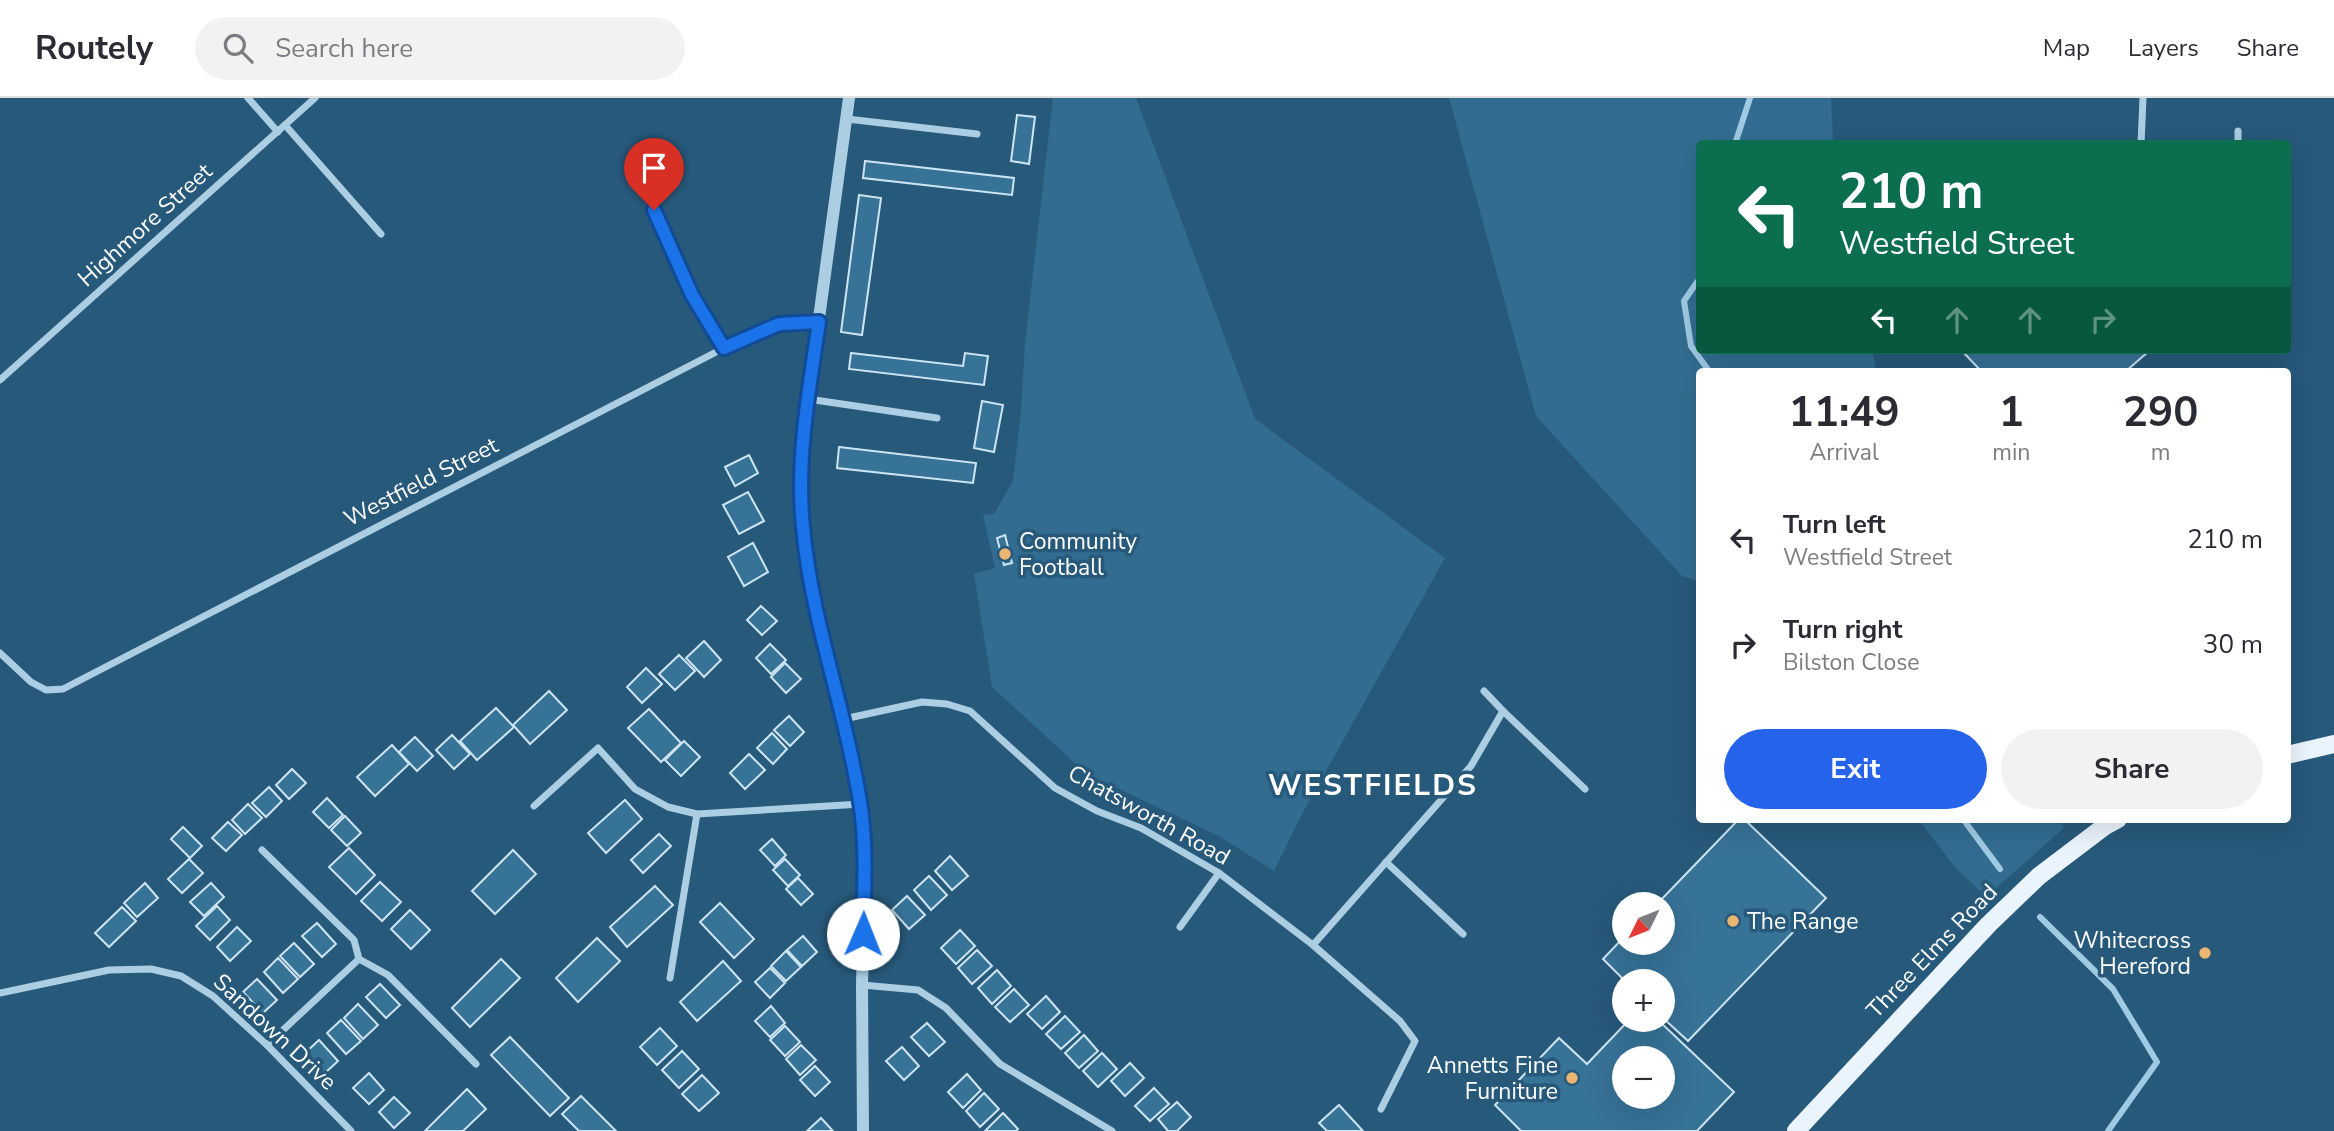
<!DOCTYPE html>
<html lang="en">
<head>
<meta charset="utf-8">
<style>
	body { margin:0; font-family:"Nunito Sans",sans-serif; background:#f2f2f3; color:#2b2b33; height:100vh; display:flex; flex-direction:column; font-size:26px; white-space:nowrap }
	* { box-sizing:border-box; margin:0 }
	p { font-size:23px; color:#7c7c81 }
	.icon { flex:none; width:38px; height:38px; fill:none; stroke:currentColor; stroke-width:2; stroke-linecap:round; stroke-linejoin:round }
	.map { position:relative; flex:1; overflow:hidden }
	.sheet { position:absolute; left:1696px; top:270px; width:595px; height:455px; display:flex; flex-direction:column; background:#fff; border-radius:7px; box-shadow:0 7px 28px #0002 }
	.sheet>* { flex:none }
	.guide { position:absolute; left:1696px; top:42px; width:595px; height:214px; border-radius:7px; box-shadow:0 7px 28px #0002; background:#0b6e4f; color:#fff; overflow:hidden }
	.needle { width:46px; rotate:227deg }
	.tools { position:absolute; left:1612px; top:794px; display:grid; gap:14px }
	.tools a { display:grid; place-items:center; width:63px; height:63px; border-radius:50%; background:#fff; box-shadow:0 7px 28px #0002; font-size:35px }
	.pin { position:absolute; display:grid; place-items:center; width:60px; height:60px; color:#fff; margin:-72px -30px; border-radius:50% 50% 50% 0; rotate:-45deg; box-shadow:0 0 7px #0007 }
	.pin .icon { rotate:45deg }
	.me { position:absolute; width:77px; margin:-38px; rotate:1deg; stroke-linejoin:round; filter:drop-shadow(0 0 5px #0008) }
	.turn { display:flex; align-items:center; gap:24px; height:147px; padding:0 28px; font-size:32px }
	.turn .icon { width:91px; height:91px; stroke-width:2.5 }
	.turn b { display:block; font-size:49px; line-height:60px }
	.lanes { display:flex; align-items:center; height:66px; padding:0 28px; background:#0003; justify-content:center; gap:35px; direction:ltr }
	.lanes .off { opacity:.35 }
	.eta { display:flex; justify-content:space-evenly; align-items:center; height:119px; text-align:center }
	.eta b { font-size:42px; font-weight:700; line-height:49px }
	.button { display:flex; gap:14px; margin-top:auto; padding:14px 28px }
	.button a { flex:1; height:80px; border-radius:42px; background:#2563eb; color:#fff; font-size:28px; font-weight:700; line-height:80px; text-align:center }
	.button a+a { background:#f2f2f3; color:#2b2b33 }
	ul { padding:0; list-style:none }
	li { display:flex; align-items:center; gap:21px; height:105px; padding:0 28px }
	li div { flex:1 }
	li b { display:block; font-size:26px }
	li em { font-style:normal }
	header { display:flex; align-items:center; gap:42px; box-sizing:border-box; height:98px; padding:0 35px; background:#fff; border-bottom:2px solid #e1e1e2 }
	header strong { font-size:33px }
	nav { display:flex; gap:38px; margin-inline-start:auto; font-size:24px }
	.search { width:490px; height:63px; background:#f2f2f3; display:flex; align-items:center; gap:18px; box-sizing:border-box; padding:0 24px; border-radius:38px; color:#7c7c81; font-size:26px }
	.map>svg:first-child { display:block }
	.green { fill:#326d91 }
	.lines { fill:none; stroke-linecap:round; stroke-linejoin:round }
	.stream { stroke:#9fcae4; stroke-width:6 }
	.building { fill:#377297; stroke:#cde5f3; stroke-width:2; fill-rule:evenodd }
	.minor { stroke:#abcee3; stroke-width:7 }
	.tertiary { stroke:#abcee3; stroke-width:12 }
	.primary { stroke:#eaf4fc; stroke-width:18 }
	.route-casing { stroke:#114b97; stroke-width:18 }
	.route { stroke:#1a73e8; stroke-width:12 }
	.poi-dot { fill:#ebb471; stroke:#27597a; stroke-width:2.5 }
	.labels { text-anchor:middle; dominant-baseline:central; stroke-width:7; stroke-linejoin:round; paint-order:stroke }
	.street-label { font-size:23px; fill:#fff; stroke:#27597a }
	.poi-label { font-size:23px; fill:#fff; stroke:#27597a; text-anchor:start }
	.district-label { font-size:30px; font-weight:bold; letter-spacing:2px; fill:#fff; stroke:#27597a }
</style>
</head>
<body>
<header>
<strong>Routely</strong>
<div class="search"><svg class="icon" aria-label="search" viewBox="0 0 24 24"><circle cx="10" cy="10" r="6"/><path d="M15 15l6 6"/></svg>Search here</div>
<nav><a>Map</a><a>Layers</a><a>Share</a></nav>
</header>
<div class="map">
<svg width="2334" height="1033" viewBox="0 0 2334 1033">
	<rect width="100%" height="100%" fill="#27597a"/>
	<g class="green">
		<path d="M1053,0H1136L1255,321L1445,460L1302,716L1274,773L1219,738L1087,676L992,589L974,476L995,470L983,417L994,416L1013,383L1021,313L1025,245Z"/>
		<path d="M1449,0H1831L1833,45L1699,46V252H1872L1876,273H1699V483L1682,478L1536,318Z"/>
		<path d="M1918,721H2060L2064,730L1986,799L1954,768Z"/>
	</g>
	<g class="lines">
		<g class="stream">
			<path d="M1735,46L1750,0"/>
			<path d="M1699,185L1697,184L1684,203L1691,248L1709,273"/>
			<path d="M1963,721L2000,771"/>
			<path d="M2040,819L2113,891L2157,964L2108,1033"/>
		</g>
	</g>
	<g class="building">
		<path d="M1017,17L1035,19L1029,66L1011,63Z"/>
		<path d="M865,63L1014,80L1012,97L863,80Z"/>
		<path d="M859,97L881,100L862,237L841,234Z"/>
		<path d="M1966,252H2043L2045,254L2048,252L2148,254L2126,273H1981L1963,254Z"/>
		<path d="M851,255L963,268L965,255L988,258L984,287L849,271Z"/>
		<path d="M982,303L1003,307L994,354L974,350Z"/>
		<path d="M839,349L976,365L973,385L837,370Z"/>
		<path d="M749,357L758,375L735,388L725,369Z"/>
		<path d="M748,394L764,423L739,436L723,407Z"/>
		<path d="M1005,437L1012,465L1004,467L997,440Z"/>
		<path d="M753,445L768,474L744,488L728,459Z"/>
		<path d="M761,508L777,523L762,537L747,522Z"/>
		<path d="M704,543L721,562L704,579L686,560Z"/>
		<path d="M770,546L786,562L771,576L756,560Z"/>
		<path d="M679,557L695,573L675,592L659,576Z"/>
		<path d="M785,565L801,581L786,595L771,579Z"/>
		<path d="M646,570L662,586L642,605L627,589Z"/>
		<path d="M549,593L567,612L530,646L513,627Z"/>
		<path d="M496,610L514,629L477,662L460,643Z"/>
		<path d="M649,611L681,645L661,664L628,630Z"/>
		<path d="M789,618L804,634L790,648L774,632Z"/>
		<path d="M772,635L787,651L773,666L757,650Z"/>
		<path d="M452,637L470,656L454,671L436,652Z"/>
		<path d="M415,639L433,658L417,673L399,654Z"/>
		<path d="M684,643L700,659L681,678L665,662Z"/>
		<path d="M392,647L409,666L375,698L357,679Z"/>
		<path d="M749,656L765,672L745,691L730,675Z"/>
		<path d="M292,671L306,685L289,701L276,687Z"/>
		<path d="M269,689L282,703L266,719L252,705Z"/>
		<path d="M327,700L343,717L329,730L313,714Z"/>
		<path d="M625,702L642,721L606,755L588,735Z"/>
		<path d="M248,706L262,720L245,736L232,722Z"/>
		<path d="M345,718L361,735L347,748L331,732Z"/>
		<path d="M1739,721H1744L1826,800L1688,943L1662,919V884H1626L1603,861L1624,839V845H1662V807H1656Z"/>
		<path d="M228,724L242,737L226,753L212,740Z"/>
		<path d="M183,729L202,748L190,760L171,741Z"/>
		<path d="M659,736L671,748L643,775L631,762Z"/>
		<path d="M772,741L786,757L775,768L760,752Z"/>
		<path d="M349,750L375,777L356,796L329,769Z"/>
		<path d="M513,752L536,776L495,816L472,793Z"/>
		<path d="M950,758L968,778L952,792L935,773Z"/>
		<path d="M189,761L203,775L182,795L168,781Z"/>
		<path d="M785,761L800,777L788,788L773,772Z"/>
		<path d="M929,778L947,797L931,812L914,792Z"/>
		<path d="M798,780L813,796L801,807L786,791Z"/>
		<path d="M380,784L401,804L382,823L361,803Z"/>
		<path d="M145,785L158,800L137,819L124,805Z"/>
		<path d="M211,785L224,799L204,818L190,804Z"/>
		<path d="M655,788L673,807L627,849L610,829Z"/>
		<path d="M907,798L925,817L909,831L892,812Z"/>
		<path d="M720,805L754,841L734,860L700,824Z"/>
		<path d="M217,808L230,822L210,842L196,828Z"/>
		<path d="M122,809L136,823L109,849L95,835Z"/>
		<path d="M410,812L430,832L411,851L391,831Z"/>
		<path d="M317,825L336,846L322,859L302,838Z"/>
		<path d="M237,829L251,843L230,863L217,849Z"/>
		<path d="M960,832L975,848L956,866L941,850Z"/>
		<path d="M803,838L817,854L802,868L787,852Z"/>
		<path d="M597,840L620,863L578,904L556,880Z"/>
		<path d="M294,845L314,866L300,879L280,858Z"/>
		<path d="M977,852L992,868L972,886L958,870Z"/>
		<path d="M786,853L801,869L786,883L771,868Z"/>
		<path d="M278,860L298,881L283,895L264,874Z"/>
		<path d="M501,861L520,880L470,929L452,910Z"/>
		<path d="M723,863L741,883L697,923L680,904Z"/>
		<path d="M770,870L785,885L770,900L755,884Z"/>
		<path d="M997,872L1011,888L992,906L978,890Z"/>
		<path d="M257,881L277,902L263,915L243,894Z"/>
		<path d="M380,886L400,907L386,920L366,899Z"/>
		<path d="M1014,891L1029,907L1010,924L995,909Z"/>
		<path d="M1046,898L1060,914L1042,931L1027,916Z"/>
		<path d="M358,906L378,927L363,941L344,920Z"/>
		<path d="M771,908L785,925L770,939L755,923Z"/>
		<path d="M1065,918L1080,934L1061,951L1046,936Z"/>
		<path d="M341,922L361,943L346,956L327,935Z"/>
		<path d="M1629,922H1658L1734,994L1697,1033H1521L1495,1007L1559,940L1587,966ZM1624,961H1662V999H1624Z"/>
		<path d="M927,925L945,944L929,958L911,939Z"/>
		<path d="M785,928L800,944L785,958L770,942Z"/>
		<path d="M660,930L677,948L657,967L640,949Z"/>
		<path d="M1084,937L1098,953L1079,970L1065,955Z"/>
		<path d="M510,939L569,1000L550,1018L491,957Z"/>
		<path d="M319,942L338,963L324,976L305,955Z"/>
		<path d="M801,947L816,962L800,977L786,961Z"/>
		<path d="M902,949L919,968L904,982L886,963Z"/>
		<path d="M682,953L699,971L679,990L662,972Z"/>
		<path d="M1102,955L1117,971L1098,989L1083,973Z"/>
		<path d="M1130,965L1144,980L1125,998L1111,983Z"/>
		<path d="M815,968L830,984L815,998L800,982Z"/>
		<path d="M369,975L384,992L369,1006L353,990Z"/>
		<path d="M967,976L981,992L963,1010L948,994Z"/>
		<path d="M702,977L719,995L699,1013L682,996Z"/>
		<path d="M1154,990L1169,1006L1150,1023L1135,1008Z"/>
		<path d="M467,991L486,1011L463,1033H425Z"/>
		<path d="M984,995L999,1011L980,1029L966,1013Z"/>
		<path d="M581,998L616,1033H579L562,1016Z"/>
		<path d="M394,999L410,1015L394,1030L379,1014Z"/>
		<path d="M1177,1004L1191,1019L1177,1033H1168L1158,1021Z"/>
		<path d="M1339,1007L1363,1033H1327L1319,1025Z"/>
		<path d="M1003,1015L1018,1031L1016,1033H985Z"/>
		<path d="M821,1020L833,1033H807Z"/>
	</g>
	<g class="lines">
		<g class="minor">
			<path d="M248,0L278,34"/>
			<path d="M847,21L977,36"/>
			<path d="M285,27L381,136"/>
			<path d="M2141,46L2143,0"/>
			<path d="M2238,46V33"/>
			<path d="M654,112L692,197L724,250"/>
			<path d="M0,282L315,0"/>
			<path d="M808,301L937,320"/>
			<path d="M0,555L31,584L46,592L63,591L724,250L779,226L819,224"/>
			<path d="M1484,593L1503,613"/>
			<path d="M844,621L922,604L947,606L970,613L1055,690L1097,713L1141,730L1219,775L1313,847L1400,923L1415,943L1381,1011"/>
			<path d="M534,708L598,650L635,691L668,709L697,716L861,706"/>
			<path d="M262,752L354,842L359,861L388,877L476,966"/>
			<path d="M1386,764L1463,836"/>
			<path d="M1180,829L1219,775"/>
			<path d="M1313,847L1471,668L1503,613L1585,691"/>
			<path d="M670,880L697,716"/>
			<path d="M862,887L918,892L946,910L1000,966L1112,1033"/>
			<path d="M0,895L109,872L151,871L181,878L213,898L267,947L351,1033"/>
			<path d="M267,947L359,861"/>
		</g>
		<path class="tertiary" d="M849,0L808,301L801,358L802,406L808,471L844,621L861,706L865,760L862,887L863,1033"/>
		<g class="primary">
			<path d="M2287,657L2334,646"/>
			<path d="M1796,1033L1988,827L2039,778L2105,728L2118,721"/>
		</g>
	</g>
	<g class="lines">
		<defs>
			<path id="route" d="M654,112L692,197L724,250L779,226L819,224C809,292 796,361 803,429C811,522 846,612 860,704C867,747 864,792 863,836"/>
		</defs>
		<use href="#route" class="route-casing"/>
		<use href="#route" class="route"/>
	</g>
	<g class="poi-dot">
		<circle cx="1005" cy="456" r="7"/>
		<circle cx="1733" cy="823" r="7"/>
		<circle cx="2205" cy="855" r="7"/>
		<circle cx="1572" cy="980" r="7"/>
	</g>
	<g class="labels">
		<g class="street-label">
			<text transform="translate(145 127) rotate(-42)">Highmore Street</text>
			<text transform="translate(421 384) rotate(-27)">Westfield Street</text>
			<text transform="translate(1149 717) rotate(29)">Chatsworth Road</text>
			<text transform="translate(1932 853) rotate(-46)">Three Elms Road</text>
			<text transform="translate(275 934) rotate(43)">Sandown Drive</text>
		</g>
		<g class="poi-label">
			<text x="1019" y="443">Community<tspan x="1019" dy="26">Football</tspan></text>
			<text x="1747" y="823">The Range</text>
			<text x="2191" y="842" text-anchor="end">Whitecross<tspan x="2191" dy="26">Hereford</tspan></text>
			<text x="1558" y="967" text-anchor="end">Annetts Fine<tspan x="1558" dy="26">Furniture</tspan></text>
		</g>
		<g class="district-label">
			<text x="1373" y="687">WESTFIELDS</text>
		</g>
	</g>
</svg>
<div class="tools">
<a><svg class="needle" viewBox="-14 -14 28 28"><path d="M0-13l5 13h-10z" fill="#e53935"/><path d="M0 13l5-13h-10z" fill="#7c7c81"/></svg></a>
<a>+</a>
<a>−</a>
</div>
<div class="pin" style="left:654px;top:112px;background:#d93025"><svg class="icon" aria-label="arrive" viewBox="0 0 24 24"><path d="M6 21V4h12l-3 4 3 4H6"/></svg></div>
<svg class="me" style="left:863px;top:836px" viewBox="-20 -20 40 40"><circle r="19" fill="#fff"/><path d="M0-13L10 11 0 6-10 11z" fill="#1a73e8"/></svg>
<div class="guide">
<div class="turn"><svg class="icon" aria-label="left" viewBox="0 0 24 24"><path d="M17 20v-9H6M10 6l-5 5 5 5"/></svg><div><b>210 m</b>Westfield Street</div></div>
<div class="lanes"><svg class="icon" aria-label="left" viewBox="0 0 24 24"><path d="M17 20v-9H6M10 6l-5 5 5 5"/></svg><svg class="icon off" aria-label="ahead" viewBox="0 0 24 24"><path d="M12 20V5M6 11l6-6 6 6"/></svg><svg class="icon off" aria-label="ahead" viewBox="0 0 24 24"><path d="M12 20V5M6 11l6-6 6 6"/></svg><svg class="icon off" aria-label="right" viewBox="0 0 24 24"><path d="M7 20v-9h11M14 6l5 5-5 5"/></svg></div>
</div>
<section class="sheet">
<div class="eta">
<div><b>11:49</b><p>Arrival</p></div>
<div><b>1</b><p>min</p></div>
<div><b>290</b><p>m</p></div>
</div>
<ul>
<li><svg class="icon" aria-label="left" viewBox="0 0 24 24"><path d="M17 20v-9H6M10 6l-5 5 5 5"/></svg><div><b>Turn left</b><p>Westfield Street</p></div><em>210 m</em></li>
<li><svg class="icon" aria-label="right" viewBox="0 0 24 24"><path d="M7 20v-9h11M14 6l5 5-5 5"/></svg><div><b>Turn right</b><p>Bilston Close</p></div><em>30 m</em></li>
</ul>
<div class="button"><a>Exit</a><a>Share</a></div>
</section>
</div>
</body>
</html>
